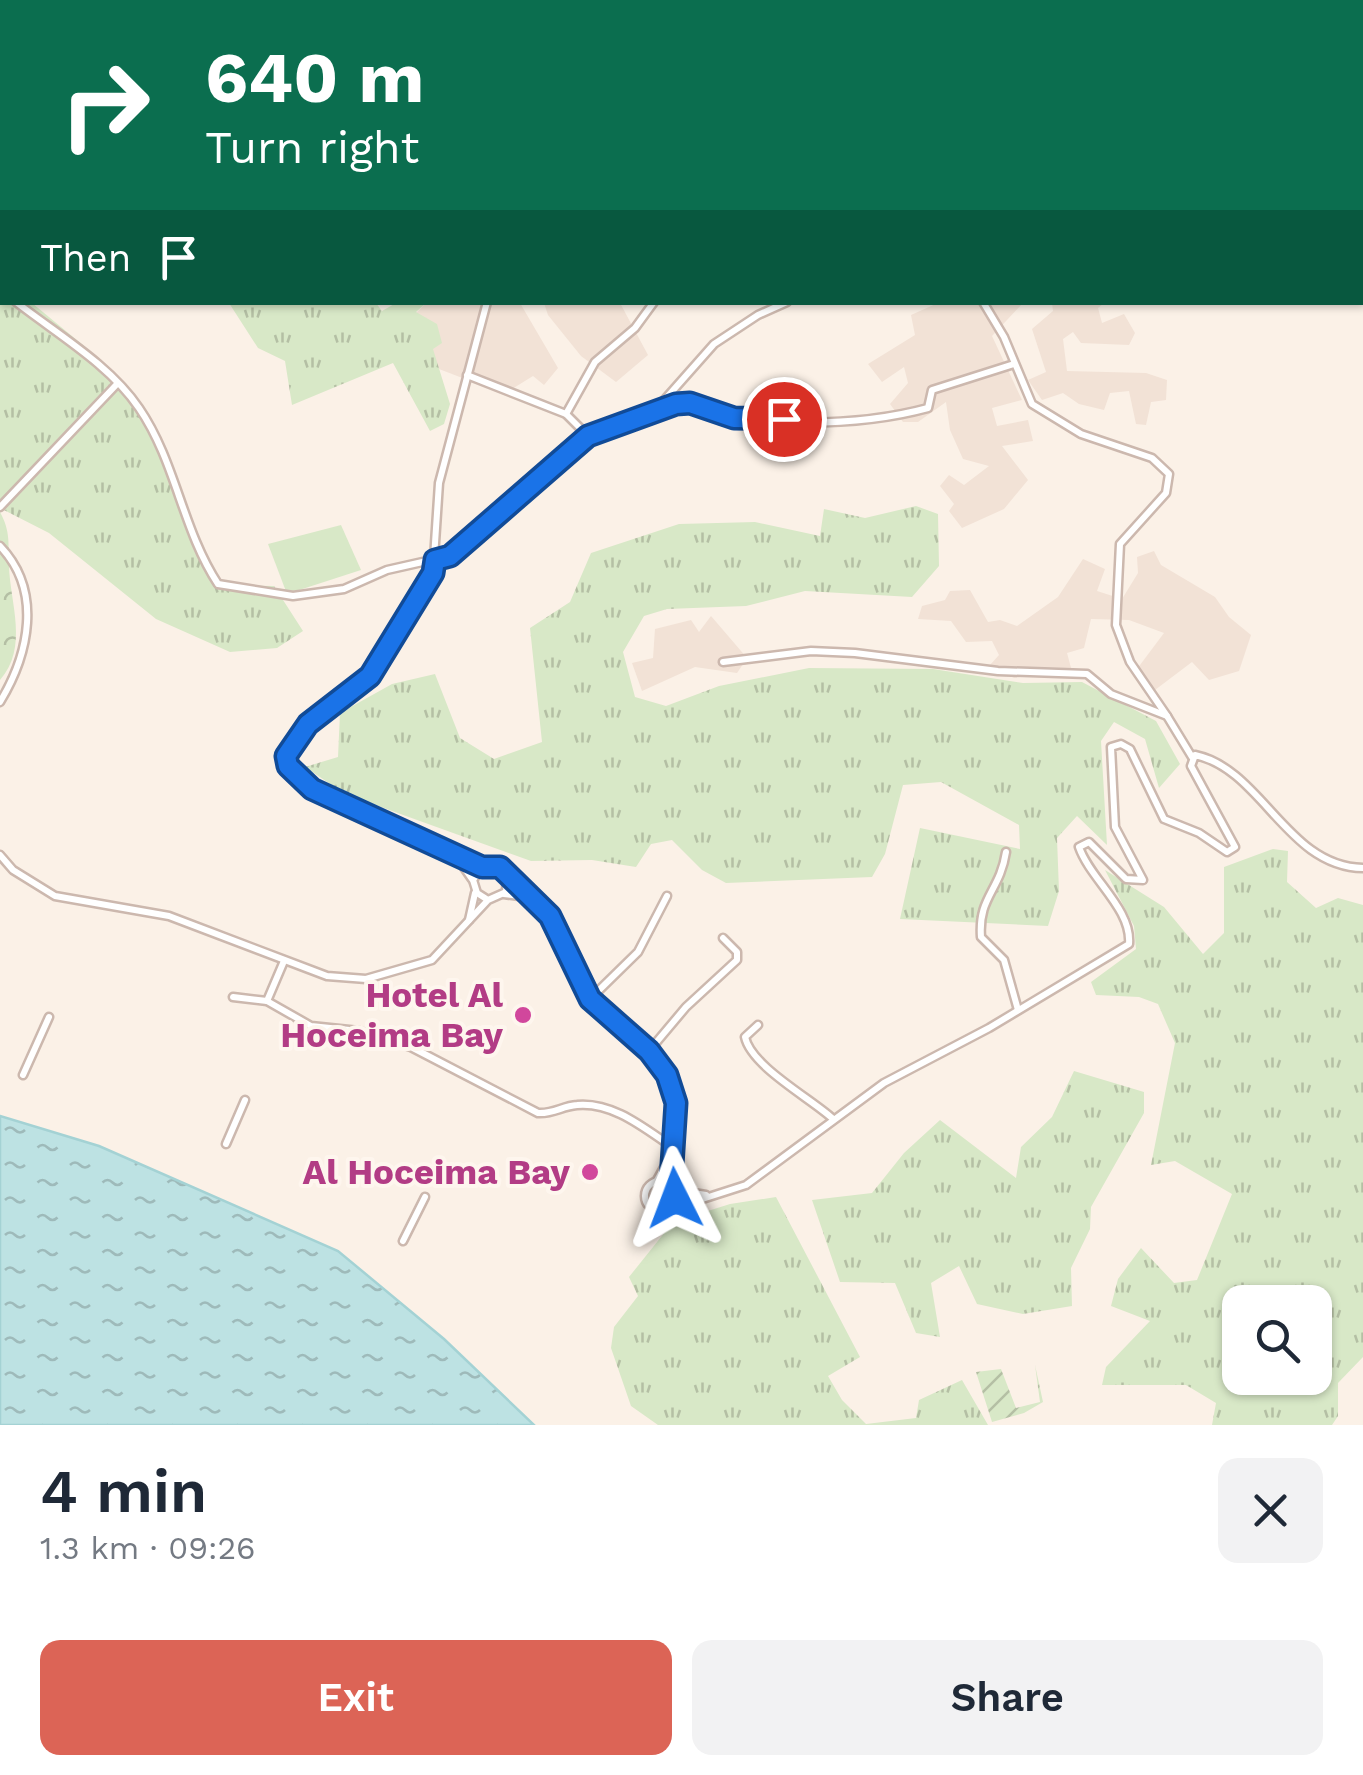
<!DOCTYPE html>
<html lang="en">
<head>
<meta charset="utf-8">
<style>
	body { margin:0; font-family:"Work Sans",sans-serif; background:#f2f2f3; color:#1f2937; height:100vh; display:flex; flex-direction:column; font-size:38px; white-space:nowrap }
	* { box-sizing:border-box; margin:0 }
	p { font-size:32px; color:#747a83 }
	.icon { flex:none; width:55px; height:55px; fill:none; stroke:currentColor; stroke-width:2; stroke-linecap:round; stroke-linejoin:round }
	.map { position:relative; height:1425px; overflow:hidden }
	.drawer { display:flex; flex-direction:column; background:#fff; flex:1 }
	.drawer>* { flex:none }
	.banner { position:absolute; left:0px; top:0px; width:1365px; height:305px; box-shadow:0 2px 8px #0004; background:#0b6e4f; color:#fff; overflow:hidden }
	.tools { position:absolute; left:1222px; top:1285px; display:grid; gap:20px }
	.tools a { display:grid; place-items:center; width:110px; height:110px; border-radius:20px; background:#fff; box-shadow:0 2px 8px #0004; font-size:50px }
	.pin { position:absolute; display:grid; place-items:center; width:85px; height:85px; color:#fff; margin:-42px; border:5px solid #fff; border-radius:50%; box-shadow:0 2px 10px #0007 }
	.me { position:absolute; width:110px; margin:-55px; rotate:357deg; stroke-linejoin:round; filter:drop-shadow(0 0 8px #0008) }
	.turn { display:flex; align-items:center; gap:35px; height:210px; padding:0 40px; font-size:45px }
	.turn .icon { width:130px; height:130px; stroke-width:2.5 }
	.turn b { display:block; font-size:70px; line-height:85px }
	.then { display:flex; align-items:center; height:95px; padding:0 40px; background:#0003; gap:20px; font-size:38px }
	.round { display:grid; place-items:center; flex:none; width:105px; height:105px; border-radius:20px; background:#f2f2f3 }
	.summary { display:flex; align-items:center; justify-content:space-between; height:170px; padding:0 40px }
	h1 { font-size:60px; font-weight:600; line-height:75px }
	.action { display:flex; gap:20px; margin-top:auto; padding:20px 40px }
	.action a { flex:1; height:115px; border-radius:20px; background:#dc6456; color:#fff; font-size:40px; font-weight:600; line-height:115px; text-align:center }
	.action a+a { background:#f2f2f3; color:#1f2937 }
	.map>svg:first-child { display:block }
	.residential { fill:#f2e2d6 }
	.grass { fill:url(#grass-tufts); fill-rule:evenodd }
	.forest { fill:url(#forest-crowns) }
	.garden { fill:url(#garden-furrows) }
	.pitch { fill:#d8e8c7 }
	.water { fill:url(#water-ripples); stroke:#a4d2d4; stroke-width:2.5 }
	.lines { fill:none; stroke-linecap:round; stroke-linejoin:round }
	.street-casing { stroke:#ccb8ae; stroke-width:11 }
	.street { stroke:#fff; stroke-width:6 }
	.route-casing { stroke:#114b97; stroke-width:25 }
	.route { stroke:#1a73e8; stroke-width:18 }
	.hotel-dot { fill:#d1479c; stroke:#fef6ee; stroke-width:4 }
	.labels { text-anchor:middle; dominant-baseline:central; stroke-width:8; stroke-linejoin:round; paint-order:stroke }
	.hotel-label { font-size:35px; font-weight:bold; fill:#b23c85; stroke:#fef6ee; text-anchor:end }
</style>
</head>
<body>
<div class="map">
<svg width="1363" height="1425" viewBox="0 0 1363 1425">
	<defs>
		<pattern id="grass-tufts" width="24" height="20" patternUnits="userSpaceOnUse" patternTransform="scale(2.5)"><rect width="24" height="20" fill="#d8e8c7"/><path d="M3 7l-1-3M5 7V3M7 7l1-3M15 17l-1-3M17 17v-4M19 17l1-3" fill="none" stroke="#b4bfa4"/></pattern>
		<pattern id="forest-crowns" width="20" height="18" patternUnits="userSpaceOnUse" patternTransform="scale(2.5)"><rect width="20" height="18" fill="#d8e8c7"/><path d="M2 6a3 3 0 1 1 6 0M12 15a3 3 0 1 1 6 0" fill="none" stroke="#b4bfa4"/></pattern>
		<pattern id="garden-furrows" width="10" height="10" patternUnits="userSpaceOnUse" patternTransform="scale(2.5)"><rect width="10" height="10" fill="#d8e8c7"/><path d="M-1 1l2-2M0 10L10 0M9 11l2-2" fill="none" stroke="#b4bfa4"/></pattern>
		<pattern id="water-ripples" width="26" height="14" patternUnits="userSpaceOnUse" patternTransform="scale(2.5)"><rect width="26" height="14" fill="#bde2e3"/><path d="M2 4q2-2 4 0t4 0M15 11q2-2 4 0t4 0" fill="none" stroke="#9ebaba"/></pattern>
	</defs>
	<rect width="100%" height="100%" fill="#fbf1e7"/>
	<g class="residential">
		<path d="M426,303H520L558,368L544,385L533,376L504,394L439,369L416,313Z"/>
		<path d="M544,303H620L648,355L616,382L581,356L548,315Z"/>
		<path d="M938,303H1023L992,336L1022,400L992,408L997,426L1028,420L1033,441L1002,446L1028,480L1004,509L962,528L949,511L954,504L940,486L949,475L964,485L989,466L963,459L950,430L946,402L918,422H903L890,404L908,383L904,367L882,382L868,364L915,335L911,315Z"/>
		<path d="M1052,303H1104L1098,308L1102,323L1124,314L1135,333L1129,345L1081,343L1073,332L1063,339L1067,371L1146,373L1167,380L1166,400L1151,402L1146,425L1136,424L1129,391L1110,393L1104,410L1079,404L1063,393L1042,400L1028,380L1046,372L1032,329L1053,311Z"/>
		<path d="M1154,551L1161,565L1215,597L1229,617L1251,635L1239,671L1209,680L1192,662L1151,693L1134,673L1164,633L1129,620L1091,619L1084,648L1067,653L1071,668L1014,678L990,665L999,655L992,641L966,642L951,621L918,619L922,606L945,600L950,591L970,590L988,622L1000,620L1017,626L1058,597L1083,559L1105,569L1097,591L1122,599L1138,573L1137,557Z"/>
		<path d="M711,616L747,658L737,673L695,667L642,691L632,663L653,658L655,629L691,620L699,632Z"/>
	</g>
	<g class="grass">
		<path d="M0,275L2,302L32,303L84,346L141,406L218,585L274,586L303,631L277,648L230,652L156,619L49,533L0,508Z"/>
		<path d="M229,303H376L382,311L396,303H426L416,312L437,324L442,343L433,349L450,404L444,424L430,431L393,363L292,405L285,361L258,348Z"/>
		<path d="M916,506L938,514L939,566L912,597L805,591L746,606L667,609L644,616L623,652L635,697L666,706L719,686L809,668L933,669L1023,683L1082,682L1156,721L1180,764L1159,788L1145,739L1114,722L1101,741L1107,845L1077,816L1057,838L1059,891L1048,926L900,919L920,828L1020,849L1019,825L941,782L903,785L885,854L872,877L726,883L702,870L672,840L651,844L636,867L592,860L531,861L345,794L305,767L338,757L340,713L392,684L435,674L460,738L494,759L542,742L530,628L570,602L591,553L679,524L755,522L820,536L824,509L865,518Z"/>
		<path d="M1273,849L1288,851L1287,882L1316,908L1338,898L1363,905V1357L1338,1383V1416L1332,1425H1212L1216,1403L1186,1385H1102L1106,1367L1150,1321L1111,1306L1118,1279L1141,1248L1174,1283L1197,1280L1232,1194L1175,1161L1151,1165L1175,1043L1158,1004L1139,997L1096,995L1091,982L1136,949L1134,926L1105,870L1164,907L1203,954L1224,933V867ZM1240,1302H1315V1378H1240Z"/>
		<path d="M1074,1071L1144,1092V1113L1091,1207L1090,1229L1071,1268L1072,1306L1023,1314L977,1304L959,1266L931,1283L940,1337L916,1333L895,1283L840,1282L812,1200L872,1193L904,1153L940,1120L1016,1178L1021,1147L1052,1117Z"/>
		<path d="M776,1197L860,1357L828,1376L842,1400L866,1424L916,1418L919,1400L962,1380L988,1425H658L631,1406L611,1348L614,1327L638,1296L629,1277L673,1222L730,1204Z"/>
	</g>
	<path class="forest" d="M0,512C11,532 8,544 9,566C10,603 29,647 0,680Z"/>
	<path class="garden" d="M1035,1365L1043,1402L1024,1413L992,1422L976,1372L1001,1369L1016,1408L1040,1402Z"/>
	<path class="pitch" d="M341,525L361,570L287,594L268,544Z"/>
	<path class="water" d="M0,1116L99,1146L338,1251L444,1339L534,1425H0Z"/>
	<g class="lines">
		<defs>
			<g id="street">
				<path d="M387,0L395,2"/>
				<path d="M153,2L155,0"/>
				<path d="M888,2L891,0"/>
				<path d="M0,143L2,141"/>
				<path d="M1362,213H1363"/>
				<path d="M0,290L2,292"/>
				<path d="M16,302C57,334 110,365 139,408C176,462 182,529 218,584L293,596L344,589L387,570L449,556L567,451L588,436L652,414L714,344L758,315L787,302"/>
				<path d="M983,302L1004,337L1032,404L1081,434L1152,458L1169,474L1166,493L1120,544L1116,625L1130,662L1167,716"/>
				<path d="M467,375L566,414L588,436"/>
				<path d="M656,412C696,396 702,415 739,419C800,425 869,424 928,408L932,390L1014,364"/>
				<path d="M566,414L595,362L635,328L654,302"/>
				<path d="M0,507L117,384"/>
				<path d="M0,546C43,591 29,654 0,702"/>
				<path d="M723,662L811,651L855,653L998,671L1087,674L1111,694L1167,716L1192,757"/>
				<path d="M1006,852C1000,891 978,897 981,937L1004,960L1018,1010"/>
				<path d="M0,855L13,870L55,896L169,916L327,976L366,979L432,960L488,900L506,892L507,875L495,865L482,867L473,880L477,893L488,900"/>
				<path d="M456,856L472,879"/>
				<path d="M482,867L312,789L288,766L287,756L308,724L370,676L433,573L439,483L487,302"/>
				<path d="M509,878L550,917L590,999L649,1051L667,1075L676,1103L672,1187"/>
				<path d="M504,894L533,898"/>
				<path d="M469,920L475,893"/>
				<path d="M233,997L267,1001L311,1026L359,1031L411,1047L538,1113C554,1114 562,1106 577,1105C610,1102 639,1124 665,1142"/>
				<path d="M590,999L638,952L667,896"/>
				<path d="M267,1001L284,961"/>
				<path d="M758,1025L745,1037C751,1066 810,1098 832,1118"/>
				<path d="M649,1051L686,1007L737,960V952L723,938"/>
				<path d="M23,1075L49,1017"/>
				<path d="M226,1144L245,1100"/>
				<circle cx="660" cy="1196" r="15"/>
				<path d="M656,1182L671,1155"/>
				<path d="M674,1190L706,1195"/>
				<path d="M673,1203L693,1202L746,1185L884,1083L989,1028L1129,944C1132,909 1090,879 1079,847L1089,842L1126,879L1143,880L1115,827L1111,747L1121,744L1130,749L1164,819L1199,833L1227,852L1235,847L1191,766L1195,755C1262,769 1287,867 1363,868"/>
				<path d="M403,1241L425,1197"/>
			</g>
		</defs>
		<use href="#street" class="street-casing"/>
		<use href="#street" class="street"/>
	</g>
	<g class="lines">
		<defs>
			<path id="route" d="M675,1198L671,1180L676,1103L667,1075L649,1051L590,999L550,916L500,867H482L312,789L288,766L286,756L308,724L370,676L433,573L435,560L450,556L588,436L676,404L690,403L734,418L784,419"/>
		</defs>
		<use href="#route" class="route-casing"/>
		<use href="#route" class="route"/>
	</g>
	<g class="hotel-dot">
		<circle cx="523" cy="1015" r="10"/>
		<circle cx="590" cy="1172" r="10"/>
	</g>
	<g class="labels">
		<g class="hotel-label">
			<text x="503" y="995">Hotel Al<tspan x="503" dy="40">Hoceima Bay</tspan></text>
			<text x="570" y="1172">Al Hoceima Bay</text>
		</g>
	</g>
</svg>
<div class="tools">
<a><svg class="icon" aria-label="search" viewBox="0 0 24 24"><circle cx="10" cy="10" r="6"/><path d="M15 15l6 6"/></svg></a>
</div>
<div class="pin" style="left:784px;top:419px;background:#d93025"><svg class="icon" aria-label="arrive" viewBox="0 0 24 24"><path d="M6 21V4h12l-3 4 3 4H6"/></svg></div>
<svg class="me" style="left:675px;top:1198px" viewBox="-20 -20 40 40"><path d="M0-17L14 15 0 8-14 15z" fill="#1a73e8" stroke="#fff" stroke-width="4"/></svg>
<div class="banner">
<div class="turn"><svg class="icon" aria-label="right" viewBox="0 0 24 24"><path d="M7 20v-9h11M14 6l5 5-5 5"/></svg><div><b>640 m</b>Turn right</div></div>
<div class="then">Then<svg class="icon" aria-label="arrive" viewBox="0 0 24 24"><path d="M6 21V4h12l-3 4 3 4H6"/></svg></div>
</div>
</div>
<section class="drawer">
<div class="summary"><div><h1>4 min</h1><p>1.3 km · 09:26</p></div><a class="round"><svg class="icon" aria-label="close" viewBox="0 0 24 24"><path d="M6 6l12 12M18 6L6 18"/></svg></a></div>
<div class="action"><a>Exit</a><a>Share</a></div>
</section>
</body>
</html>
